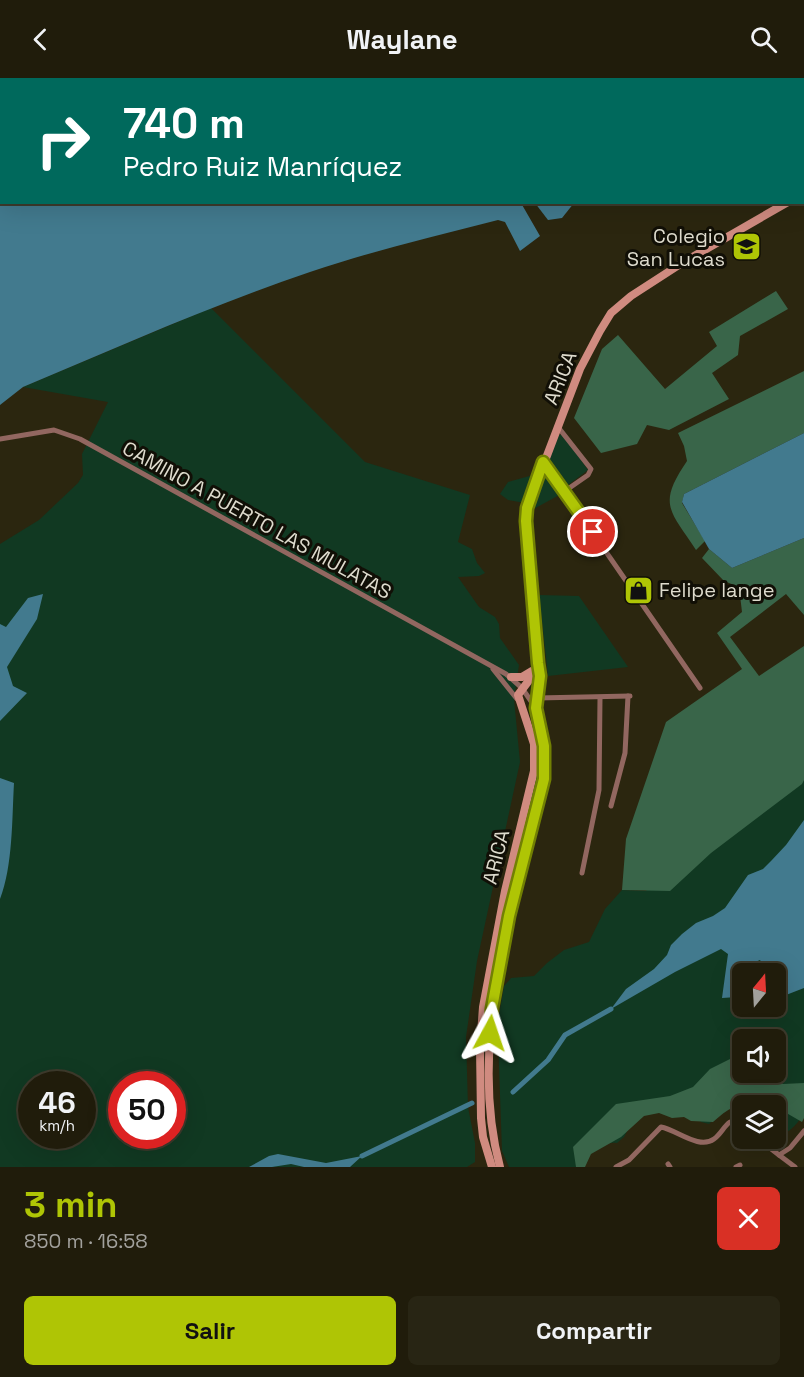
<!DOCTYPE html>
<html lang="es">
<head>
<meta charset="utf-8">
<style>
	body { margin:0; font-family:"Space Grotesk",sans-serif; background:#282514; color:#f1f3f6; height:100vh; display:flex; flex-direction:column; font-size:22px; white-space:nowrap }
	* { box-sizing:border-box; margin:0 }
	p { font-size:20px; color:#a2a19d }
	.icon { flex:none; width:33px; height:33px; fill:none; stroke:currentColor; stroke-width:2; stroke-linecap:round; stroke-linejoin:round }
	.map { position:relative; height:1089px; overflow:hidden }
	.sheet { display:flex; flex-direction:column; background:#201c0b; flex:1 }
	.sheet>* { flex:none }
	.banner { position:absolute; left:0px; top:0px; width:804px; height:126px; box-shadow:0 6px 24px #0002,0 0 0 2px #3d3a2c; background:#00695c; color:#fff; overflow:hidden }
	.needle { width:39px; rotate:18deg }
	.fabs { position:absolute; left:732px; top:885px; display:grid; gap:12px }
	.fabs a { display:grid; place-items:center; width:54px; height:54px; border-radius:9px; background:#201c0b; box-shadow:0 6px 24px #0002,0 0 0 2px #3d3a2c; font-size:30px }
	.speed { position:absolute; left:18px; top:993px; display:flex; gap:12px; font-size:30px; font-weight:700; text-align:center }
	.speed>* { display:grid; place-content:center; width:78px; height:78px; border-radius:50%; background:#201c0b; box-shadow:0 6px 24px #0002,0 0 0 2px #3d3a2c; line-height:1 }
	.speed small { font-size:15px; font-weight:400 }
	.speed .limit { border:9px solid #d22; background:#fff; color:#111 }
	.pin { position:absolute; display:grid; place-items:center; width:51px; height:51px; color:#fff; margin:-26px; border:3px solid #fff; border-radius:50%; box-shadow:0 2px 6px #0007 }
	.me { position:absolute; width:66px; margin:-33px; rotate:5deg; stroke-linejoin:round; filter:drop-shadow(0 0 4px #0008) }
	.turn { display:flex; align-items:center; gap:21px; height:126px; padding:0 24px; font-size:27px }
	.turn .icon { width:78px; height:78px; stroke-width:2.5 }
	.turn b { display:block; font-size:42px; line-height:51px }
	.round { display:grid; place-items:center; flex:none; width:63px; height:63px; border-radius:9px; background:#282514 }
	.summary { display:flex; align-items:center; justify-content:space-between; height:102px; padding:0 24px }
	h1 { font-size:36px; font-weight:600; line-height:45px; color:#afc505 }
	.action { display:flex; gap:12px; margin-top:auto; padding:12px 24px }
	.action a { flex:1; height:69px; border-radius:9px; background:#afc505; color:#111; font-size:24px; font-weight:600; line-height:69px; text-align:center }
	.action a+a { background:#282514; color:#f1f3f6 }
	header { display:flex; justify-content:space-between; align-items:center; height:78px; padding:0 24px; background:#201c0b; font-size:27px; font-weight:600 }
	.map>svg:first-child { display:block }
	.green { fill:#113922; fill-rule:evenodd }
	.forest { fill:#396549 }
	.water { fill:#427a8e }
	.lines { fill:none; stroke-linecap:round; stroke-linejoin:round }
	.canal { stroke:#427a8e; stroke-width:5 }
	.minor { stroke:#926760; stroke-width:5 }
	.secondary { stroke:#d08b80; stroke-width:8 }
	.route-casing { stroke:#728003; stroke-width:15 }
	.route { stroke:#afc505; stroke-width:10 }
	.labels { text-anchor:middle; dominant-baseline:central; stroke-width:6; stroke-linejoin:round; paint-order:stroke }
	.poi-label { font-size:20px; fill:#dedbcd; stroke:#110f06; text-anchor:end }
	.street-label { font-size:20px; fill:#dedbcd; stroke:#110f06 }
</style>
</head>
<body>
<header><svg class="icon" aria-label="back" viewBox="0 0 24 24"><path d="M15 5l-7 7 7 7"/></svg>Waylane<svg class="icon" aria-label="search" viewBox="0 0 24 24"><circle cx="10" cy="10" r="6"/><path d="M15 15l6 6"/></svg></header>
<div class="map">
<svg width="804" height="1089" viewBox="0 0 804 1089">
	<rect width="100%" height="100%" fill="#2b260f"/>
	<g class="green">
		<path d="M211,230L365,384L470,417L458,464L472,471L477,485L485,495L479,498L458,499L479,529L495,539L499,546L500,560L519,587L514,621L520,684L477,883L466,959L468,1029L475,1065V1084L467,1089H0V466L39,442L78,405L83,397L82,376L108,324L23,309ZM32,1006H82V1058H32ZM122,1006H172V1058H122Z"/>
		<path d="M559,357H563L588,392L568,407H565L548,383Z"/>
		<path d="M544,392L548,393L563,415L530,433Z"/>
		<path d="M533,397L525,425L508,422L500,416L508,404Z"/>
		<path d="M539,517L579,518L628,589L548,598Z"/>
		<path d="M804,587V1036C796,1046 790,1057 776,1056V1028L756,1027L753,1021L736,1019L709,1046L701,1044L686,1024L634,1040L624,1059L617,1065C601,1063 587,1077 578,1089H509L502,1073L498,960L499,937L504,908L511,900L534,898L547,885L564,872L589,864L605,831L622,812L646,813ZM742,896H776V928H742ZM742,962H776V994H742Z"/>
		<path d="M540,673L538,706L510,811L508,809L537,674Z"/>
	</g>
	<g class="forest">
		<path d="M408,0H662L406,2Z"/>
		<path d="M776,213L788,231L740,258L738,277L712,295L729,321L669,352L647,347L637,366L601,375L574,340L602,271L618,257L665,311L717,268L709,254Z"/>
		<path d="M804,293V355L684,416L682,425L705,463L696,472C670,432 657,427 687,383L684,368L678,355Z"/>
		<path d="M804,460V537L786,516L730,559L759,598L804,568V702L802,706L711,775L670,813L622,812L626,761L666,644L742,591L717,555L742,534L739,509L724,503L702,480L709,471L732,490Z"/>
		<path d="M738,977L742,980V994L764,995L783,1006L804,1005V1040L802,1044L776,1029V1028C770,1027 766,1024 762,1023C741,1022 727,1031 713,1044L691,1043L684,1039L672,1040L659,1035L644,1038L621,1059L591,1076L585,1089H576L573,1069L616,1026L670,1018L693,1009L710,991Z"/>
	</g>
	<g class="water">
		<path d="M0,0H408L2,2V124L521,125L540,158L520,173L505,144L498,142C435,158 372,173 310,194C212,227 118,269 23,309L0,327Z"/>
		<path d="M662,0H804V48L802,2L656,1Z"/>
		<path d="M535,125H574L562,140L548,142Z"/>
		<path d="M804,355V460L732,490L709,471L682,424L684,416Z"/>
		<path d="M43,516L37,541L7,589L13,608L27,615L0,643V546L6,549L28,520Z"/>
		<path d="M0,700L14,705C12,740 13,788 0,821Z"/>
		<path d="M804,742V910L786,917L776,912V896L768,895L760,882L748,887L745,895L742,896V905L737,919L722,920L728,876L721,871L675,894L611,931L626,911L654,891L667,877L671,867L682,856L696,845L713,838L725,830L748,797L763,791L771,783L786,767Z"/>
		<path d="M278,1076L326,1085L362,1078L350,1089H304L291,1086L272,1089H249L269,1078Z"/>
	</g>
	<g class="lines">
		<g class="canal">
			<path d="M513,1014L548,982L565,957L611,931"/>
			<path d="M362,1078L472,1025"/>
		</g>
		<g class="minor">
			<path d="M558,349L591,391L588,397L565,413"/>
			<path d="M0,361L54,352L80,361L506,596L522,610L535,629"/>
			<path d="M544,384L700,610"/>
			<path d="M493,591L517,621"/>
			<path d="M537,620L630,618"/>
			<path d="M611,728L625,675L628,618"/>
			<path d="M582,795L599,712L600,620"/>
			<path d="M757,1060L779,1077L790,1070L804,1053"/>
			<path d="M779,1077L795,1089"/>
			<path d="M668,1086L670,1089"/>
			<path d="M616,1089L629,1082L661,1049C677,1052 699,1072 714,1061C721,1056 724,1048 730,1044H736L742,1049"/>
			<path d="M736,1089L740,1087"/>
		</g>
		<g class="secondary">
			<path d="M802,116L804,115"/>
			<path d="M511,599H522L532,593"/>
			<path d="M492,1089L483,1059L481,1040L480,970L483,929L505,813L534,693V666L518,617L530,601L538,585"/>
			<path d="M500,1089C476,1000 494,897 517,809C526,772 542,731 544,693C545,678 544,663 541,648C539,642 536,636 535,630C534,614 543,605 538,585L527,430L580,291L600,253L611,235L631,218L682,185L788,124"/>
		</g>
	</g>
	<g class="lines">
		<defs>
			<path id="route" d="M490,955L492,930L509,838L544,701V668L536,630L540,598L538,585L526,443L527,430L543,384L593,454"/>
		</defs>
		<use href="#route" class="route-casing"/>
		<use href="#route" class="route"/>
	</g>
	<defs>
		<symbol id="school-square" viewBox="-11 -11 22 22"><rect x="-9" y="-9" width="18" height="18" rx="4" fill="#afc505" stroke="#110f06"/><path d="M0-5L7-2L0 1L-7-2ZM-4 1L0 2.5L4 1V4Q0 6-4 4Z" fill="#111"/></symbol>
		<symbol id="shop-square" viewBox="-11 -11 22 22"><rect x="-9" y="-9" width="18" height="18" rx="4" fill="#afc505" stroke="#110f06"/><path d="M-5-2.5h2.3a2.7 3.5 0 0 1 5.4 0H5L5.5 6h-11ZM-1.5-2.5h3a1.5 2.3 0 0 0-3 0Z" fill="#111"/></symbol>
	</defs>
	<g fill-rule="evenodd">
		<use href="#school-square" x="730" y="152" width="33" height="33"/>
		<use href="#shop-square" x="622" y="496" width="33" height="33"/>
	</g>
	<g class="labels">
		<g class="poi-label">
			<text x="725" y="158">Colegio<tspan x="725" dy="23">San Lucas</tspan></text>
			<text x="659" y="512" text-anchor="start">Felipe lange</text>
		</g>
		<g class="street-label">
			<text transform="translate(560 300) rotate(-68)">ARICA</text>
			<text transform="translate(257 442) rotate(29)">CAMINO A PUERTO LAS MULATAS</text>
			<text transform="translate(496 779) rotate(-76)">ARICA</text>
		</g>
	</g>
</svg>
<div class="fabs">
<a><svg class="needle" viewBox="-14 -14 28 28"><path d="M0-13l5 13h-10z" fill="#e53935"/><path d="M0 13l5-13h-10z" fill="#a2a19d"/></svg></a>
<a><svg class="icon" aria-label="sound" viewBox="0 0 24 24"><path d="M4 9h4l5-4v14l-5-4H4zM17 9q2 3 0 6"/></svg></a>
<a><svg class="icon" aria-label="layers" viewBox="0 0 24 24"><path d="M12 4l9 5-9 5-9-5zM3 14l9 5 9-5"/></svg></a>
</div>
<div class="speed"><div>46<small>km/h</small></div><div class="limit">50</div></div>
<div class="pin" style="left:593px;top:454px;background:#d93025"><svg class="icon" aria-label="arrive" viewBox="0 0 24 24"><path d="M6 21V4h12l-3 4 3 4H6"/></svg></div>
<svg class="me" style="left:490px;top:955px" viewBox="-20 -20 40 40"><path d="M0-17L14 15 0 8-14 15z" fill="#afc505" stroke="#fff" stroke-width="4"/></svg>
<div class="banner">
<div class="turn"><svg class="icon" aria-label="right" viewBox="0 0 24 24"><path d="M7 20v-9h11M14 6l5 5-5 5"/></svg><div><b>740 m</b>Pedro Ruiz Manríquez</div></div>
</div>
</div>
<section class="sheet">
<div class="summary"><div><h1>3 min</h1><p>850 m · 16:58</p></div><a class="round" style="background:#d93025;color:#fff"><svg class="icon" aria-label="close" viewBox="0 0 24 24"><path d="M6 6l12 12M18 6L6 18"/></svg></a></div>
<div class="action"><a>Salir</a><a>Compartir</a></div>
</section>
</body>
</html>
